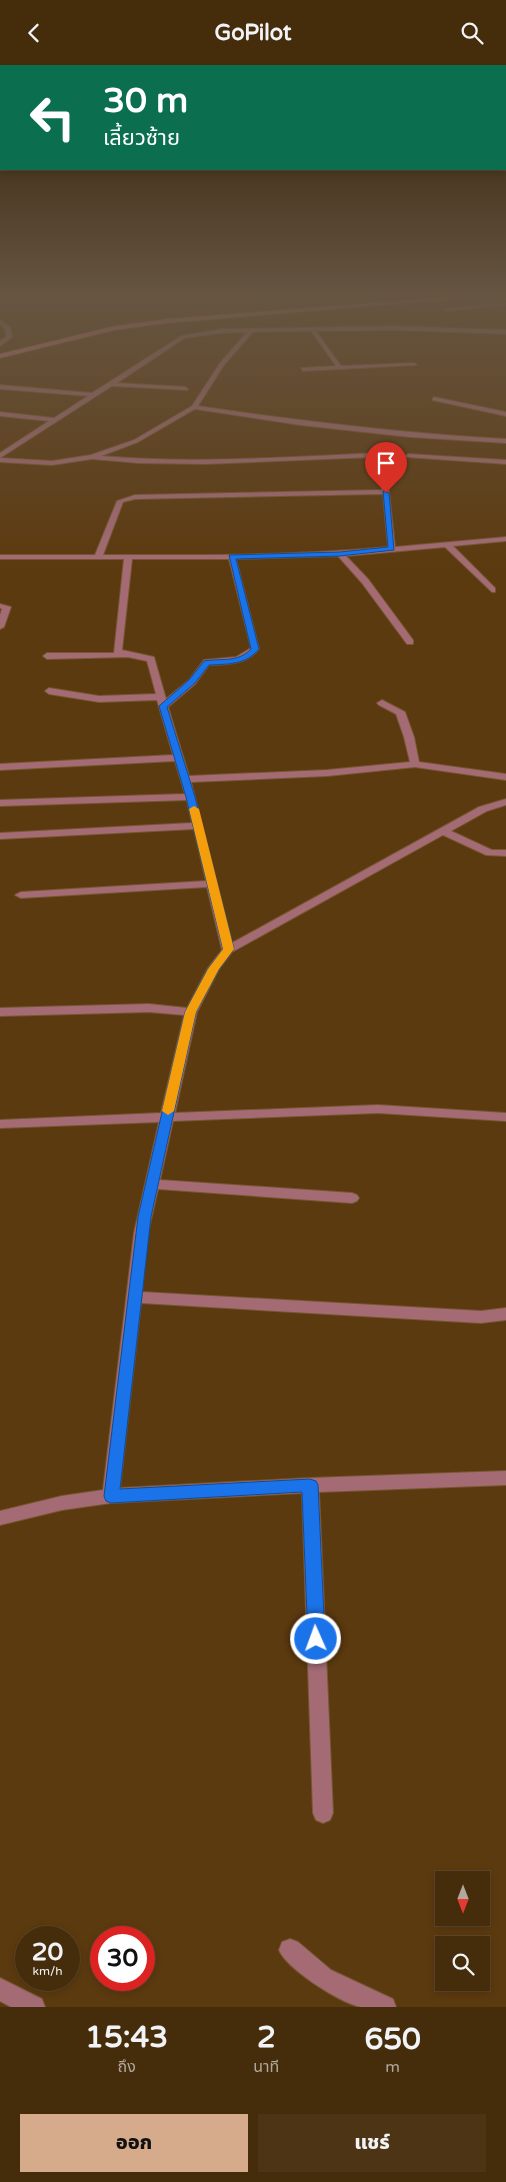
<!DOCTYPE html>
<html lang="th">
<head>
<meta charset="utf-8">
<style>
	body { margin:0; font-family:"Varela Round","Noto Sans Thai",sans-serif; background:#4c3414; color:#f1f3f6; height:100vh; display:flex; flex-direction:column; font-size:19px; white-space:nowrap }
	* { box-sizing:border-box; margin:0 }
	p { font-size:16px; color:#b0a79d }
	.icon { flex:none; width:28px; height:28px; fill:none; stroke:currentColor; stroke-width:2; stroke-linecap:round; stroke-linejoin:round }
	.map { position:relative; height:1942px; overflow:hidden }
	.side { display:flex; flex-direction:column; background:#452c0b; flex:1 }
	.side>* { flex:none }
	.top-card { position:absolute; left:0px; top:0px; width:506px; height:105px; box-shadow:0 2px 8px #0003,0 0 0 1px #5d482c; background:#0b6e4f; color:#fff; overflow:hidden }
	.needle { width:32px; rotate:180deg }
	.fabs { position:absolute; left:435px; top:1806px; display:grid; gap:10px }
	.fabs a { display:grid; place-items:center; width:55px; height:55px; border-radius:0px; background:#452c0b; box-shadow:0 2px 8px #0003,0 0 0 1px #5d482c; font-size:25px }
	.speed { position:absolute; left:15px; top:1861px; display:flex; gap:10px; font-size:25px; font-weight:700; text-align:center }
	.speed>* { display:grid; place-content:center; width:65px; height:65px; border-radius:50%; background:#452c0b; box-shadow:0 2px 8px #0003,0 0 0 1px #5d482c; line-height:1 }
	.speed small { font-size:12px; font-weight:400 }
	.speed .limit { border:8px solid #d22; background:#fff; color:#111 }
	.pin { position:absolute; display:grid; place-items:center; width:42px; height:42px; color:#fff; margin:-51px -21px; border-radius:50% 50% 50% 0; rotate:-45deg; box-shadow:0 0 5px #0007 }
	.pin .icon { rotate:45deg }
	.me { position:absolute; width:55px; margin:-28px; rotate:358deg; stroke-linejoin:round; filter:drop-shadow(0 0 4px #0008) }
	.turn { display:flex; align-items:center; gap:18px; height:105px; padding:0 20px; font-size:22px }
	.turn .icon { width:65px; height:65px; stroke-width:2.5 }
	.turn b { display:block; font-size:35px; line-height:42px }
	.eta { display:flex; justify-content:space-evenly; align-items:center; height:85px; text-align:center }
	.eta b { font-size:30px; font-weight:800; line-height:35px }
	.action { display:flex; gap:10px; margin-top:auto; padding:10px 20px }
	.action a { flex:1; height:58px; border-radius:0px; background:#d6ab8b; color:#111; font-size:20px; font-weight:800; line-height:58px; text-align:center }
	.action a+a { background:#4c3414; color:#f1f3f6 }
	header { display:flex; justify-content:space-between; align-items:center; height:65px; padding:0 20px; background:#452c0b; font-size:22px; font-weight:800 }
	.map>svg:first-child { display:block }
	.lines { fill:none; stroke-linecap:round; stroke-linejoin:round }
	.lane-casing { stroke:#755731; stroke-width:2 }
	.street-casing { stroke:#755731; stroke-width:2 }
	.secondary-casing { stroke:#755731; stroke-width:2 }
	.lane { fill:#a46b75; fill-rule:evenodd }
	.street { fill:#a46b75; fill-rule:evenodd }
	.secondary { fill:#d87f90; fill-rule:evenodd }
	.route { fill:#1a73e8; stroke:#114b97 }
	.slow { fill:#f59e0b }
</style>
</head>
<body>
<header><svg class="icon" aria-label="back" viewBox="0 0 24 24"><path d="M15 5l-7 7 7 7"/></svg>GoPilot<svg class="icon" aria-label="search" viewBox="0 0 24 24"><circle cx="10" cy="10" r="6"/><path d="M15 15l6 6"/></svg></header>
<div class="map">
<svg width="506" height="1942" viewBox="0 0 506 1942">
	<rect width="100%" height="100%" fill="#5c3a0f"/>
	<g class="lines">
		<defs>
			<g id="lane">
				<path d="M0,255L10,262L12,272L0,281V276L6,272L5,264L0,259Z"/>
				<path d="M0,1913L42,1934L45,1942H11L0,1936Z"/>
			</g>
			<g id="street">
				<path d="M506,238V240L447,246L444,244Z"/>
				<path d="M395,261L506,265V269L395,265L316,266L341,301L414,298L417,300L303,306L301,303L336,301L311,266L253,267L224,300L198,341C300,356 402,368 506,374V378L410,372L300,360L195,344L138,377L101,391C193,399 286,392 378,388L381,390L389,427L395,482L506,472V476L453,481L495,523V527H492L445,482L346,491L368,514L413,575V579H407L362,518L338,491L236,494L259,584C247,599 228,600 209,600L195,619L168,642L189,711L327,705L410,697L404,672L396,649L379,640L377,638L382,635L405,647L414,672L419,697L506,709V715L415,702L327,711L191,717L232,878L479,742L506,734V740L487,746L451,766L492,785H506V791L486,790L443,770L232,887L219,904L197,947L175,1048L378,1040L506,1048V1056L378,1048L173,1056L160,1115L352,1128L357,1130L359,1133L357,1136L352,1138L158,1124L148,1168L142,1227L481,1246L506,1243V1255L481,1258L141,1238L120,1423L310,1413L506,1406V1420L319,1427L333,1748L330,1755L323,1758L316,1755L313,1748L302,1428L111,1438L62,1445L0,1460V1446L62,1431L103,1425L134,1168L159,1057L0,1063V1055L161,1048L184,950L149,947L0,951V943L149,939L187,943L208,903L222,885L207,822L21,833L15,830L21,827L206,816L194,764L0,774V768L192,758L187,735L0,741V735L185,729L175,696L0,705V699L173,690L157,635L99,637L49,629L45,626L49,623L99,631L156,629L147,596L128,592L47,594L43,591L47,588H114L124,494H0V490H95L117,436L135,430L382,425L375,392L205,399L139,398L92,394L52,400L0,397V393L52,396L91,390L134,375L192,341L220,298L247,267L222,268L185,273L117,318L186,322L188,325L112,321L0,393V388L49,356L0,351V347L54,353L88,331L0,324V320L92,328L181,271L222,264ZM383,429L388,482C293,491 198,490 103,490L123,437L135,434ZM132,494H229L251,583L236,592L204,595L189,615L166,634L154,592L122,585Z"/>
				<path d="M434,332L506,347V351L432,335Z"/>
				<path d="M408,389L506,395V399L406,392L405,391Z"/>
				<path d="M0,539L11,542L4,562L0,564V550L2,544L0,543Z"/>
				<path d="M290,1874L298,1877L331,1905L393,1934L396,1942C385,1942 372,1942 361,1942C340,1938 287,1904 279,1885L282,1877Z"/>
			</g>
			<path id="secondary" d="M486,229L506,230L167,258L115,265L0,293V289L115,261L167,254Z"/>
		</defs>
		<use href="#lane" class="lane-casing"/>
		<use href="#street" class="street-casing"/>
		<use href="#secondary" class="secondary-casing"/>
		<use href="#lane" class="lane"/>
		<use href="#street" class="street"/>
		<use href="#secondary" class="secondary"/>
	</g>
	<linearGradient id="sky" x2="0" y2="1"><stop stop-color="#332008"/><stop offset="0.46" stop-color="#665542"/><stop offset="1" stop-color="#665542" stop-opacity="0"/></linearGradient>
	<rect width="506" height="501" fill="url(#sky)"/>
	<path class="route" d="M383,426L389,428L394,485L340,491L236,494L259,584C246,600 228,599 209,600L195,618L167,642L195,732L234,884L219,904L196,947L151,1152L120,1424L310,1414L316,1416L318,1420L325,1574L322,1580L316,1582L310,1580L308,1574L302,1427L111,1438L106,1436L104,1431L138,1152L185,947L208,904L223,884L186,732L159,641L189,615L204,596C221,593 238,598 251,584L229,490L340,487L388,482Z"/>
	<path class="slow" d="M194,741L199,744L234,884L219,904L196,947L174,1046L168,1050L162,1046L185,947L208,904L223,884L189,744Z"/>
</svg>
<div class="fabs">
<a><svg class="needle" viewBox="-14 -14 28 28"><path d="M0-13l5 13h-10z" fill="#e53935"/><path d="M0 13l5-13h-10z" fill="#b0a79d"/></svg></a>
<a><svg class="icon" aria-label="search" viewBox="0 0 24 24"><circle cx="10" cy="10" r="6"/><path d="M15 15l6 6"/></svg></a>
</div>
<div class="speed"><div>20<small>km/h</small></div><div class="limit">30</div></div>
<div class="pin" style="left:386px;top:428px;background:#d93025"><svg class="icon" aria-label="arrive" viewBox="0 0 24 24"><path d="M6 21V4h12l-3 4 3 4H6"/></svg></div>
<svg class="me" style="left:316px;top:1574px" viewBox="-20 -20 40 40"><circle r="17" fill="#1a73e8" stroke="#fff" stroke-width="3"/><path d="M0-11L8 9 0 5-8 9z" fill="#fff"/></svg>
<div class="top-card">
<div class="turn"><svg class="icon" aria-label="left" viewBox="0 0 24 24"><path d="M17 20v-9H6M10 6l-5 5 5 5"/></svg><div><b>30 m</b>เลี้ยวซ้าย</div></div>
</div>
</div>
<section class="side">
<div class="eta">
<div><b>15:43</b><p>ถึง</p></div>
<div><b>2</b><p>นาที</p></div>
<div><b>650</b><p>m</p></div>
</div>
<div class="action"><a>ออก</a><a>แชร์</a></div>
</section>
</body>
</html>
